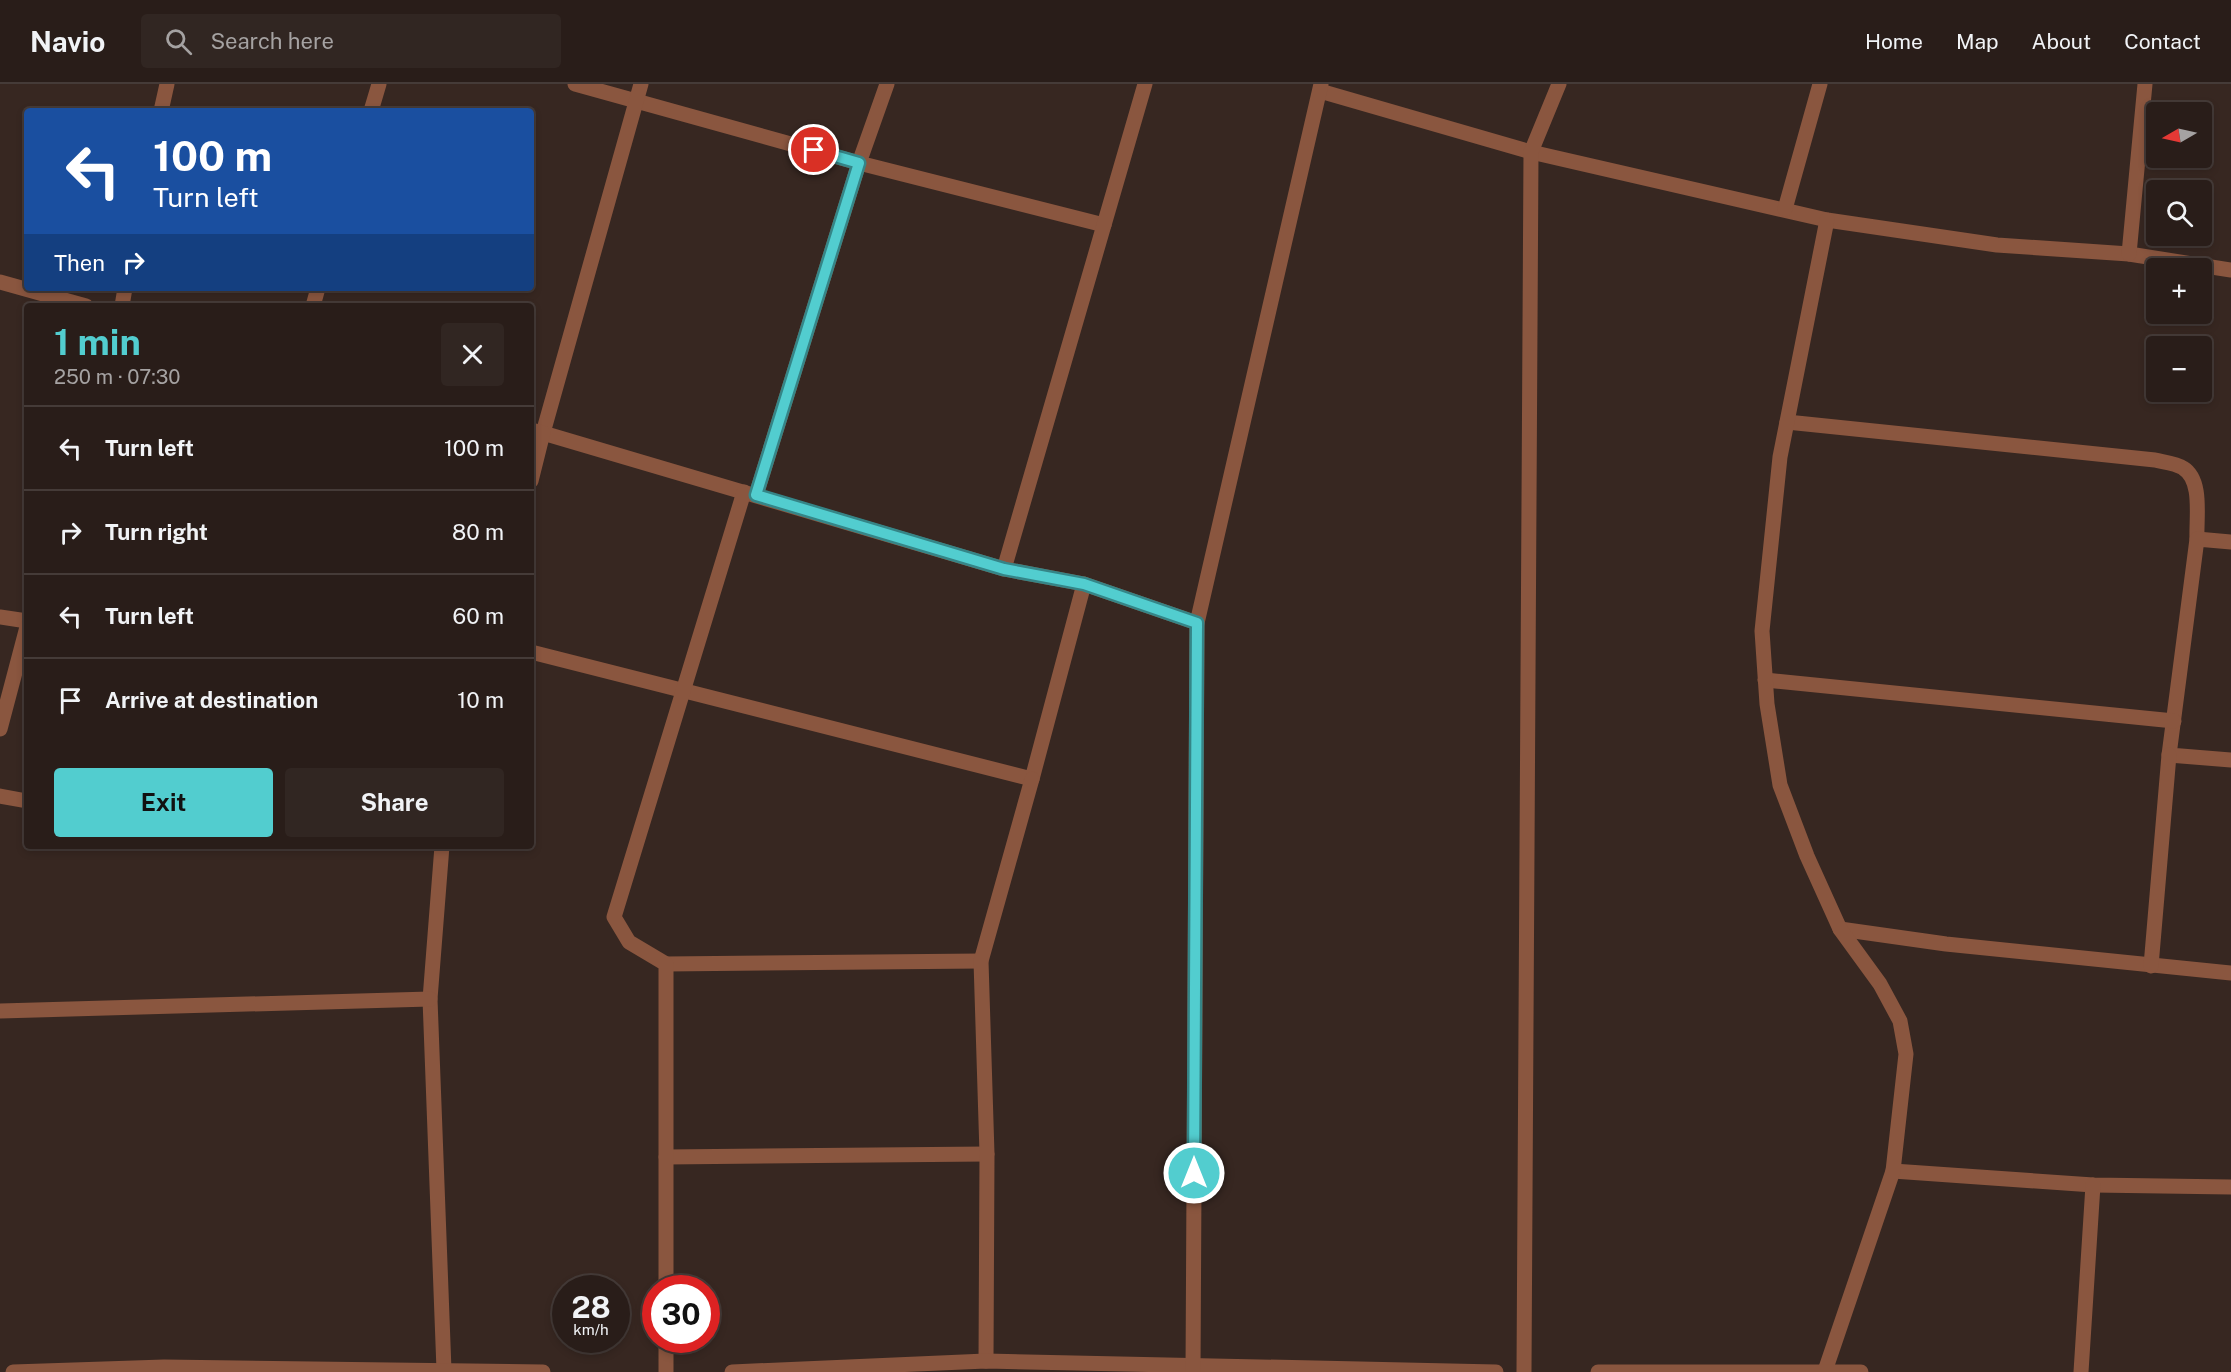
<!DOCTYPE html>
<html lang="en">
<head>
<meta charset="utf-8">
<style>
	body { margin:0; font-family:"Public Sans",sans-serif; background:#312622; color:#f1f3f6; height:100vh; display:flex; flex-direction:column; font-size:22px; white-space:nowrap }
	* { box-sizing:border-box; margin:0 }
	p { font-size:20px; color:#a5a2a2 }
	.icon { flex:none; width:33px; height:33px; fill:none; stroke:currentColor; stroke-width:2; stroke-linecap:round; stroke-linejoin:round }
	.map { position:relative; flex:1; overflow:hidden }
	.details { position:absolute; left:24px; top:219px; width:510px; height:546px; display:flex; flex-direction:column; background:#291d19; border-radius:6px; box-shadow:0 3px 9px #0003,0 0 0 2px #453b38 }
	.details>* { flex:none }
	.top-card { position:absolute; left:24px; top:24px; width:510px; height:183px; border-radius:6px; box-shadow:0 3px 9px #0003,0 0 0 2px #453b38; background:#1a4fa0; color:#fff; overflow:hidden }
	.needle { width:39px; rotate:261deg }
	.buttons { position:absolute; left:2146px; top:18px; display:grid; gap:12px }
	.buttons a { display:grid; place-items:center; width:66px; height:66px; border-radius:6px; background:#291d19; box-shadow:0 3px 9px #0003,0 0 0 2px #453b38; font-size:30px }
	.speed { position:absolute; left:552px; top:1191px; display:flex; gap:12px; font-size:30px; font-weight:700; text-align:center }
	.speed>* { display:grid; place-content:center; width:78px; height:78px; border-radius:50%; background:#291d19; box-shadow:0 3px 9px #0003,0 0 0 2px #453b38; line-height:1 }
	.speed small { font-size:15px; font-weight:400 }
	.speed .limit { border:9px solid #d22; background:#fff; color:#111 }
	.pin { position:absolute; display:grid; place-items:center; width:51px; height:51px; color:#fff; margin:-26px; border:3px solid #fff; border-radius:50%; box-shadow:0 2px 6px #0007 }
	.me { position:absolute; width:66px; margin:-33px; rotate:0deg; stroke-linejoin:round; filter:drop-shadow(0 0 4px #0008) }
	.turn { display:flex; align-items:center; gap:21px; height:126px; padding:0 30px; font-size:27px }
	.turn .icon { width:78px; height:78px; stroke-width:2.5 }
	.turn b { display:block; font-size:42px; line-height:51px }
	.then { display:flex; align-items:center; height:57px; padding:0 30px; background:#0003; gap:12px; font-size:22px }
	.round { display:grid; place-items:center; flex:none; width:63px; height:63px; border-radius:6px; background:#312622 }
	.head { display:flex; align-items:center; justify-content:space-between; height:102px; padding:0 30px }
	h1 { font-size:36px; font-weight:700; line-height:45px; color:#52cdcf }
	.primary-button { display:flex; gap:12px; margin-top:auto; padding:12px 30px }
	.primary-button a { flex:1; height:69px; border-radius:6px; background:#52cdcf; color:#111; font-size:24px; font-weight:700; line-height:69px; text-align:center }
	.primary-button a+a { background:#312622; color:#f1f3f6 }
	ul { padding:0; list-style:none }
	li { display:flex; align-items:center; gap:18px; height:84px; padding:0 30px; border-top:2px solid #453b38 }
	li div { flex:1 }
	li b { display:block; font-size:22px }
	li em { font-style:normal }
	header { display:flex; align-items:center; gap:36px; box-sizing:border-box; height:84px; padding:0 30px; background:#291d19; border-bottom:2px solid #453b38 }
	header strong { font-size:28px }
	nav { display:flex; gap:33px; margin-inline-start:auto; font-size:21px }
	.search { width:420px; height:54px; background:#312622; display:flex; align-items:center; gap:15px; box-sizing:border-box; padding:0 21px; border-radius:6px; color:#a5a2a2; font-size:22px }
	.map>svg:first-child { display:block }
	.lines { fill:none; stroke-linecap:round; stroke-linejoin:round }
	.minor { stroke:#8a563f; stroke-width:15 }
	.route-casing { stroke:#358587; stroke-width:15 }
	.route { stroke:#52cdcf; stroke-width:10 }
</style>
</head>
<body>
<header>
<strong>Navio</strong>
<div class="search"><svg class="icon" aria-label="search" viewBox="0 0 24 24"><circle cx="10" cy="10" r="6"/><path d="M15 15l6 6"/></svg>Search here</div>
<nav><a>Home</a><a>Map</a><a>About</a><a>Contact</a></nav>
</header>
<div class="map">
<svg width="2231" height="1288" viewBox="0 0 2231 1288">
	<rect width="100%" height="100%" fill="#372721"/>
	<g class="lines">
		<g class="minor">
			<path d="M575,0L859,79L756,411"/>
			<path d="M641,0L543,349L1004,485L1084,500L1197,539"/>
			<path d="M887,0L859,79L1104,141"/>
			<path d="M1320,7L1531,68L1827,136L1997,161L2129,170L2231,186"/>
			<path d="M161,27L167,0"/>
			<path d="M371,27L379,0"/>
			<path d="M1785,125L1820,0"/>
			<path d="M2129,170L2145,0"/>
			<path d="M0,198L86,222"/>
			<path d="M122,222L125,204"/>
			<path d="M313,222L318,204"/>
			<path d="M1787,338L2155,376C2163,378 2176,379 2183,384C2203,396 2196,434 2197,455"/>
			<path d="M531,346L543,349L531,397"/>
			<path d="M2231,458L2197,455L2169,671L2231,676"/>
			<path d="M1004,485L1145,0"/>
			<path d="M0,533L27,537"/>
			<path d="M531,568L1032,695L1084,500"/>
			<path d="M1765,596L2174,637"/>
			<path d="M0,645L27,543"/>
			<path d="M0,712L27,717"/>
			<path d="M442,762L430,915L444,1286"/>
			<path d="M1840,845L1946,860L2231,889"/>
			<path d="M666,880L981,877"/>
			<path d="M2151,882L2169,671"/>
			<path d="M0,927L430,915"/>
			<path d="M666,1073L987,1070"/>
			<path d="M1893,1087L2093,1101L2231,1103"/>
			<path d="M666,1204V880L629,858L614,833L744,408"/>
			<path d="M666,1256V1288"/>
			<path d="M986,1277L987,1070L981,877L1032,695"/>
			<path d="M1825,1287L1893,1087L1906,970L1900,937L1880,900L1840,845L1807,772L1780,701L1767,620L1762,547L1780,373L1827,136"/>
			<path d="M13,1288L164,1283L543,1288"/>
			<path d="M732,1288L986,1277L1496,1288"/>
			<path d="M1193,1288L1197,539L1321,0"/>
			<path d="M1524,1288L1531,68L1559,0"/>
			<path d="M1598,1288H1861"/>
			<path d="M2081,1288L2093,1101"/>
		</g>
	</g>
	<g class="lines">
		<defs>
			<path id="route" d="M814,66L859,79L756,411L1004,485L1084,500L1197,539L1194,1089"/>
		</defs>
		<use href="#route" class="route-casing"/>
		<use href="#route" class="route"/>
	</g>
</svg>
<div class="buttons">
<a><svg class="needle" viewBox="-14 -14 28 28"><path d="M0-13l5 13h-10z" fill="#e53935"/><path d="M0 13l5-13h-10z" fill="#a5a2a2"/></svg></a>
<a><svg class="icon" aria-label="search" viewBox="0 0 24 24"><circle cx="10" cy="10" r="6"/><path d="M15 15l6 6"/></svg></a>
<a>+</a>
<a>−</a>
</div>
<div class="speed"><div>28<small>km/h</small></div><div class="limit">30</div></div>
<div class="pin" style="left:814px;top:66px;background:#d93025"><svg class="icon" aria-label="arrive" viewBox="0 0 24 24"><path d="M6 21V4h12l-3 4 3 4H6"/></svg></div>
<svg class="me" style="left:1194px;top:1089px" viewBox="-20 -20 40 40"><circle r="17" fill="#52cdcf" stroke="#fff" stroke-width="3"/><path d="M0-11L8 9 0 5-8 9z" fill="#fff"/></svg>
<div class="top-card">
<div class="turn"><svg class="icon" aria-label="left" viewBox="0 0 24 24"><path d="M17 20v-9H6M10 6l-5 5 5 5"/></svg><div><b>100 m</b>Turn left</div></div>
<div class="then">Then<svg class="icon" aria-label="right" viewBox="0 0 24 24"><path d="M7 20v-9h11M14 6l5 5-5 5"/></svg></div>
</div>
<section class="details">
<div class="head"><div><h1>1 min</h1><p>250 m · 07:30</p></div><a class="round"><svg class="icon" aria-label="close" viewBox="0 0 24 24"><path d="M6 6l12 12M18 6L6 18"/></svg></a></div>
<ul>
<li><svg class="icon" aria-label="left" viewBox="0 0 24 24"><path d="M17 20v-9H6M10 6l-5 5 5 5"/></svg><div><b>Turn left</b></div><em>100 m</em></li>
<li><svg class="icon" aria-label="right" viewBox="0 0 24 24"><path d="M7 20v-9h11M14 6l5 5-5 5"/></svg><div><b>Turn right</b></div><em>80 m</em></li>
<li><svg class="icon" aria-label="left" viewBox="0 0 24 24"><path d="M17 20v-9H6M10 6l-5 5 5 5"/></svg><div><b>Turn left</b></div><em>60 m</em></li>
<li><svg class="icon" aria-label="arrive" viewBox="0 0 24 24"><path d="M6 21V4h12l-3 4 3 4H6"/></svg><div><b>Arrive at destination</b></div><em>10 m</em></li>
</ul>
<div class="primary-button"><a>Exit</a><a>Share</a></div>
</section>
</div>
</body>
</html>
